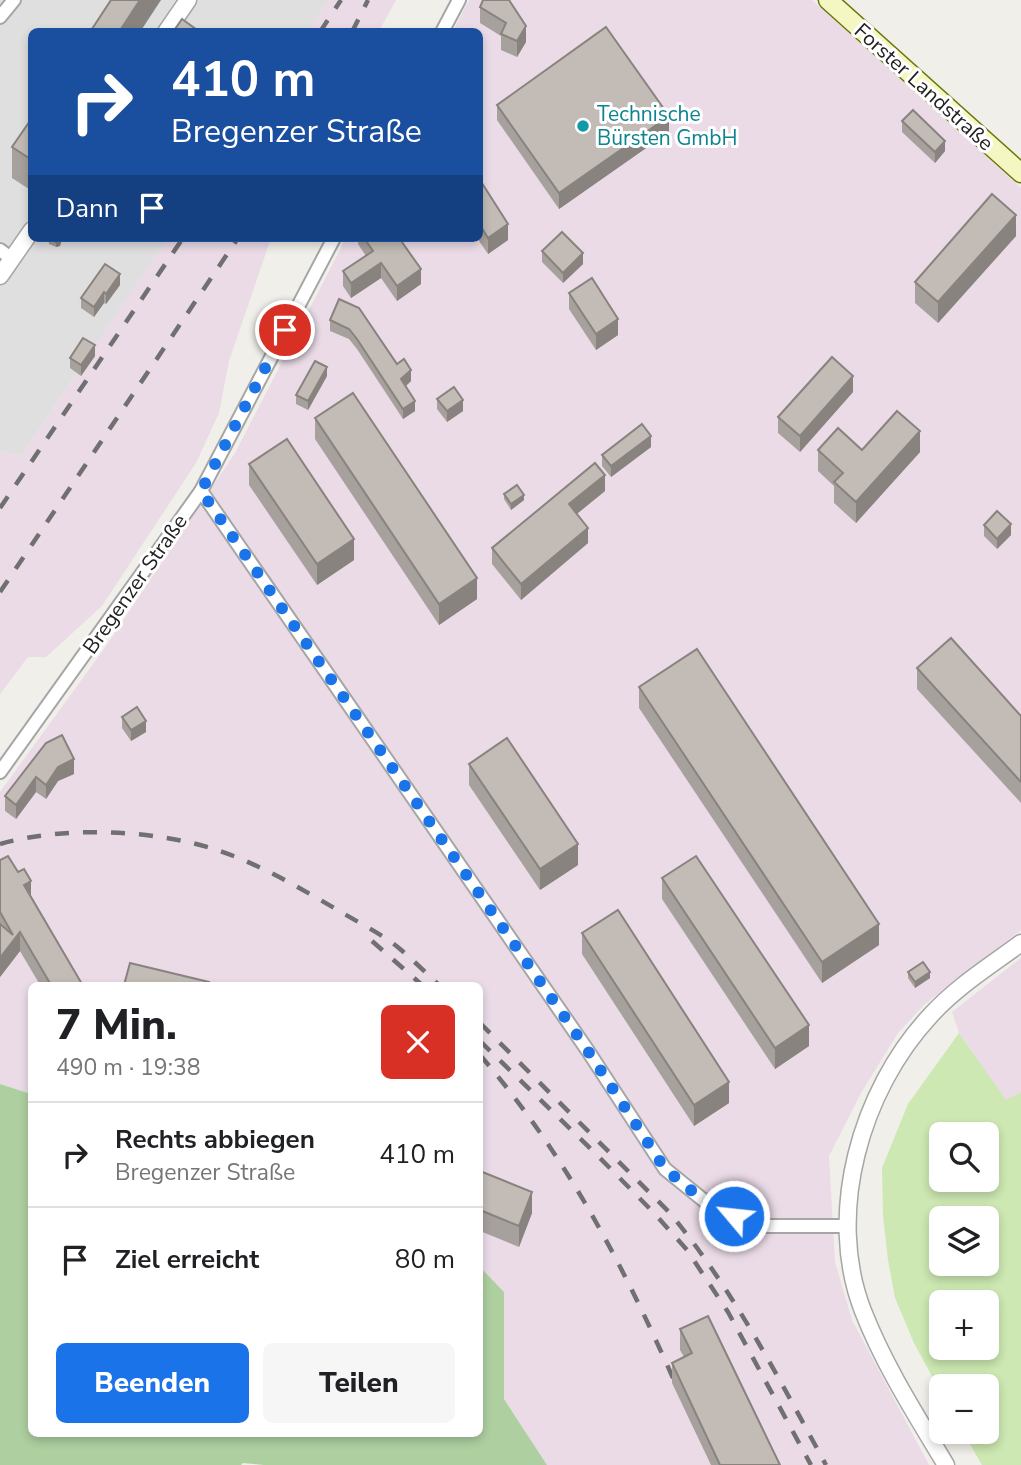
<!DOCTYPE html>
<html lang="de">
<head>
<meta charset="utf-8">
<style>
	body { margin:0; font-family:"Nunito Sans",sans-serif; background:#f6f6f6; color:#202124; height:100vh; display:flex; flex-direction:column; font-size:26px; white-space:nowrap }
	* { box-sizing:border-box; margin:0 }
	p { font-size:23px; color:#757577 }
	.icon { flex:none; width:38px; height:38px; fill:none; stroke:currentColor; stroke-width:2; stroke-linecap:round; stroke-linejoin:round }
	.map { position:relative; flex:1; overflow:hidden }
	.drawer { position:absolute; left:28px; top:982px; width:455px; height:455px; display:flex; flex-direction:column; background:#fff; border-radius:10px; box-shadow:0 4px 10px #0003 }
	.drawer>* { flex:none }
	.guide { position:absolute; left:28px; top:28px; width:455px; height:214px; border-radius:10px; box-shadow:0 4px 10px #0003; background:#1a4fa0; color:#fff; overflow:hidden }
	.controls { position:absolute; left:929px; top:1122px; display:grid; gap:14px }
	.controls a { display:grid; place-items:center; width:70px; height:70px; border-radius:10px; background:#fff; box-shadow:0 4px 10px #0003; font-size:35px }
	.pin { position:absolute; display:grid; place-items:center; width:60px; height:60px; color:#fff; margin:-30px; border:4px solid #fff; border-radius:50%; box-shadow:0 2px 7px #0007 }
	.me { position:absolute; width:77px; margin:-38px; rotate:298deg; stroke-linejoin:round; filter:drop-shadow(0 0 5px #0008) }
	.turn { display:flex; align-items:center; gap:24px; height:147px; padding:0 28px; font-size:32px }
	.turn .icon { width:91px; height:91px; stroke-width:2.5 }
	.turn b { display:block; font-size:49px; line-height:60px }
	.then { display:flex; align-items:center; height:66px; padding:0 28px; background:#0003; gap:14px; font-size:26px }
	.round { display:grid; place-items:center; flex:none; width:74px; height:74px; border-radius:10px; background:#f6f6f6 }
	.head { display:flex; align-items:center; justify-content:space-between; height:119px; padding:0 28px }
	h1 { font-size:42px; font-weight:800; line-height:52px }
	.primary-button { display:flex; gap:14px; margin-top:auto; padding:14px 28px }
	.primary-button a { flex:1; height:80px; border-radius:10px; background:#1a73e8; color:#fff; font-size:28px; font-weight:800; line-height:80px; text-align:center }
	.primary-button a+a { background:#f6f6f6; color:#202124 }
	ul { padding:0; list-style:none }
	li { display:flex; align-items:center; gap:21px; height:105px; padding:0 28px; border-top:2px solid #e0e0e0 }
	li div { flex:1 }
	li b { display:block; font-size:26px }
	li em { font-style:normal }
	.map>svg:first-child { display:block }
	.residential { fill:#e0dfdf }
	.industrial { fill:#eadbe7 }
	.grass { fill:#cde8b2; fill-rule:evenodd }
	.forest { fill:#aecfa0 }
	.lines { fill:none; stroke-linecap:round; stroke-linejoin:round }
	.minor-casing { stroke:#a6a6a6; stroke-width:16 }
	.tertiary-casing { stroke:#a6a6a6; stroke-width:19 }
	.secondary-casing { stroke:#6b770a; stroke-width:21 }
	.minor { stroke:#fff; stroke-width:12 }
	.tertiary { stroke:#fff; stroke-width:16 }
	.secondary { stroke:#f4f7c1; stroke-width:18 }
	.rail { stroke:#707070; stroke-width:4.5; stroke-dasharray:14 14; stroke-linecap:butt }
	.wall { fill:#a7a19d }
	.shaded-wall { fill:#88837f }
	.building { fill:#c2bbb6; stroke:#88837f; stroke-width:2 }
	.route { stroke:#1a73e8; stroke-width:12; stroke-dasharray:0 21.6 }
	.culture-dot { fill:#0f9aa8; stroke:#fff; stroke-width:2.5 }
	.labels { text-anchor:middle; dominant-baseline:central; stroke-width:6; stroke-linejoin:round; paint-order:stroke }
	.street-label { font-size:21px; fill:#222; stroke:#fff }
	.culture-label { font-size:21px; fill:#0d838f; stroke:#fff; text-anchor:start }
</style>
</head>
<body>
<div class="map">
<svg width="1021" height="1465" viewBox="0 0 1021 1465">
	<rect width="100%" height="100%" fill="#f1efe9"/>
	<path class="residential" d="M0,0H329L308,31L32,32V238H168L21,456L0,451Z"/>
	<g class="industrial">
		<path d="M329,0H396L379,31H308Z"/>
		<path d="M469,0H812L1021,188V930L925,1004L898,1033L861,1093L829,1156L835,1262L852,1320L929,1465H547L504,1399V1292L480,1267V985H32L31,1094L0,1084V792L104,649L235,453L346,238H480V32L453,31Z"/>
		<path d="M168,238H271L229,361L219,413L196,463L102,606L46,657H28L0,694V451L21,456Z"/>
		<path d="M1021,958V1092L1006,1101L959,1033L952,1012Z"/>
	</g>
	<path class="grass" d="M959,1033L1006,1100L1021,1092V1465H982L963,1432H987V1386H942L941,1393L914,1343L895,1298L888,1260L883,1215L882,1168L908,1104ZM942,1134H987V1180H942ZM942,1218H987V1264H942ZM942,1302H987V1348H942Z"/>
	<path class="forest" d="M0,1084L31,1094L32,1433H480V1267L504,1292V1399L547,1465H264L243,1463L241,1465H0Z"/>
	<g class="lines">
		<defs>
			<g id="minor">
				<path d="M0,17L14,0"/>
				<path d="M442,32L459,0"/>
				<path d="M0,250L12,259"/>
				<path d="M201,491L588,1051L665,1169L707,1203L734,1216L768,1226H848"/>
				<path d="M0,772L201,491L334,238"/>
			</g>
			<g id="tertiary">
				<path d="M166,32L188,0"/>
				<path d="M0,276L32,230"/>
				<path d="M946,1465C916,1415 884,1365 863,1311C825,1214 861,1090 930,1016C956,987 990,966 1021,943"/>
			</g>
			<path id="secondary" d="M828,0L1021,173"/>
		</defs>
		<use href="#minor" class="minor-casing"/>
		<use href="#tertiary" class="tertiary-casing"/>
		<use href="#secondary" class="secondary-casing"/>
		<use href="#minor" class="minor"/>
		<use href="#tertiary" class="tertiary"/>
		<use href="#secondary" class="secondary"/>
		<g class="rail">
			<path d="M320,32L341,0"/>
			<path d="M352,32L368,0"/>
			<path d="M0,508L183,238"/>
			<path d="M0,592L238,238"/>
			<path d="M0,844C64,826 153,829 217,850C259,864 298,887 336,909C357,922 381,933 400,949C413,960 426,973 439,985"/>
			<path d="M372,941L422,985"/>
			<path d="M480,1023L669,1212C733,1289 778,1377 826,1465"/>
			<path d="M480,1041L597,1155L655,1214L687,1250L728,1312L811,1465"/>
			<path d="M480,1055C565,1154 620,1259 673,1378"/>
		</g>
	</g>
	<g class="wall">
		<path d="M483,0L526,42L517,57L501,50V36L480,23V7Z"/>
		<path d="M497,105L669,132L559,209L497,120Z"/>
		<path d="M32,118V191L12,178V147Z"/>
		<path d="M902,121L945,151L935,163L902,132Z"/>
		<path d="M480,180L508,240L488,254L477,238H480Z"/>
		<path d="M1016,236L938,323L915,303V282Z"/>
		<path d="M48,238H62L60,246L56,247L49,244Z"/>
		<path d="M358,238H399L421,284L397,301L381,278L351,298L343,286V271L366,256L358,244Z"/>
		<path d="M542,251L583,264L563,283L542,262Z"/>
		<path d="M120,285L106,304L104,303L94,317L81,308V298Z"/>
		<path d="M569,293L618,335L596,350L569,309Z"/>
		<path d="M339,299L397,364L411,381L406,386L415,411L403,419L357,349L349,339L330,331V320Z"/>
		<path d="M95,356L81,376L70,368V358Z"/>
		<path d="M327,376L308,410L296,404V395Z"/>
		<path d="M853,392L800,452L778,433V417Z"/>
		<path d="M437,399L463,411L447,422L437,409Z"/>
		<path d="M315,418L477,599L439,625L315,439Z"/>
		<path d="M651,447L611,477L602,466V455Z"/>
		<path d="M818,450H862L920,452L856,523L834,503V486L818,471Z"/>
		<path d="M249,464L354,560L317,585L249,485Z"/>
		<path d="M605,491L577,514L588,543L521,600L492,564V548Z"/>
		<path d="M504,494L524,500L511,510L504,499Z"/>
		<path d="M984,525L1011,535L997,549L984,536Z"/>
		<path d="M917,668L1021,716V803L917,689Z"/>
		<path d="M639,687L879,945L822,983L639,708Z"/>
		<path d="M122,717L146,732L131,741L122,728Z"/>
		<path d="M46,743L74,774L58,781L46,799L36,792L16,819L5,811V796Z"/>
		<path d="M469,764L578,865L540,890L469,785Z"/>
		<path d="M0,860L31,897L82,985H40L20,951L0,977Z"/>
		<path d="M662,878L809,1046L775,1069L662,899Z"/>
		<path d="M582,933L729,1103L694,1126L582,954Z"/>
		<path d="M908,972L930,978L915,988L908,978Z"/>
		<path d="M480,1171L532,1213L519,1247L480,1231Z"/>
		<path d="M680,1329L780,1465H711L672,1383V1363L684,1357L680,1350Z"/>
	</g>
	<g class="shaded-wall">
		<path d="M140,0H161L140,32H119Z"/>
		<path d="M526,26V42L517,57V41Z"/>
		<path d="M669,116V132L559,209V193Z"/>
		<path d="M945,141V151L935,163V152Z"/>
		<path d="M1016,215V236L938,323V302Z"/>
		<path d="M508,224V240L488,254V238Z"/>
		<path d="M61,238H62L60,246L56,247V242Z"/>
		<path d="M583,253V264L563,283V273Z"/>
		<path d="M381,263V278L351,298V283Z"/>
		<path d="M421,269V284L397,301V286Z"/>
		<path d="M120,274V285L106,304V294Z"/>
		<path d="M104,292V303L94,317V307Z"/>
		<path d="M618,319V335L596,350V334Z"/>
		<path d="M95,345V356L81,376V365Z"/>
		<path d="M327,367V376L308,410V401Z"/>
		<path d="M411,370V381L401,390V379Z"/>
		<path d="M853,376V392L800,452V436Z"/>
		<path d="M463,400V411L447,422V411Z"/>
		<path d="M415,401V411L403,419V409Z"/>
		<path d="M920,431V452L856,523V502Z"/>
		<path d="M651,436V447L611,477V466Z"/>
		<path d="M605,475V491L569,520V504Z"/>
		<path d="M524,495V500L511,510V504Z"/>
		<path d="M1011,524V535L997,549V539Z"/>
		<path d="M588,528V543L521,600V584Z"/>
		<path d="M354,539V560L317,585V564Z"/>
		<path d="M477,578V599L439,625V604Z"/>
		<path d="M146,721V732L131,741V730Z"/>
		<path d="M74,759V774L58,781L46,799V785L58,767Z"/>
		<path d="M36,777V792L16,819V805Z"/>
		<path d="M578,844V865L540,890V869Z"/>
		<path d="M31,881V900L24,885Z"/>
		<path d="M879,924V945L822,983V962Z"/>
		<path d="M20,932V951L0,977V958Z"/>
		<path d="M930,972V978L915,988V982Z"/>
		<path d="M809,1025V1046L775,1069V1048Z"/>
		<path d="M729,1082V1103L694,1126V1105Z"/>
		<path d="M532,1192V1213L519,1247V1226Z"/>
	</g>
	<g class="building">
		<path d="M111,0H140L119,32H90Z"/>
		<path d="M483,0H509L526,26L517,41L501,34L506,23L480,7Z"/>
		<path d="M182,19L200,32H173Z"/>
		<path d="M606,27L669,116L559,193L497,105Z"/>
		<path d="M913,110L945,141L935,152L902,121Z"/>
		<path d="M32,118V160L12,147Z"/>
		<path d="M480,180L508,224L488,238L480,225Z"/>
		<path d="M992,194L1016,215L938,302L915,282Z"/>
		<path d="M562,232L583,253L563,273L542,251Z"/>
		<path d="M49,238H61L60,240L56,242Z"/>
		<path d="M364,238H399L421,269L397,286L381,263L351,283L343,271L373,251Z"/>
		<path d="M105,264L120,274L106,294L104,292L94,307L81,298Z"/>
		<path d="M592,278L618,319L596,334L569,293Z"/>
		<path d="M339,299L359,308L397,364L404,359L411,370L401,379L415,401L403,409L357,339L349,329L330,320Z"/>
		<path d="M83,338L95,345L81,365L70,358Z"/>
		<path d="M832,357L853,376L800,436L778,417Z"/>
		<path d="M315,361L327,367L308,401L296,395Z"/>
		<path d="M454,387L463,400L447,411L437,399Z"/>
		<path d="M353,393L477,578L439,604L315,418Z"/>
		<path d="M897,411L920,431L856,502L834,482L843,473L818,450L838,428L862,450Z"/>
		<path d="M642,424L651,436L611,466L602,455Z"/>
		<path d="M287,439L354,539L317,564L249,464Z"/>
		<path d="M595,463L605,475L569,504L588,528L521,584L492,548Z"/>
		<path d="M517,485L524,495L511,504L504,494Z"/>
		<path d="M997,511L1011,524L997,539L984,525Z"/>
		<path d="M951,638L1021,716V782L917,668Z"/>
		<path d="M697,649L879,924L822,962L639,687Z"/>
		<path d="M137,707L146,721L131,730L122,717Z"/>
		<path d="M62,735L74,759L58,767L46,785L36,777L16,805L5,796L46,743Z"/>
		<path d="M507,738L578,844L540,869L469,764Z"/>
		<path d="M8,856L18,872L24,869L31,881L24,885L82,984L81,985H51L20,932L0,958V924L13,935L0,912V860Z"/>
		<path d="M696,856L809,1025L775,1048L662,878Z"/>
		<path d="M618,910L729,1082L694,1105L582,933Z"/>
		<path d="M923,962L930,972L915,982L908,972Z"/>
		<path d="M130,963L209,982L208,985H124Z"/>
		<path d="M480,1171L532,1192L519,1226L480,1210Z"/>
		<path d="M708,1316L780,1465H720L672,1363L692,1353L680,1329Z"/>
	</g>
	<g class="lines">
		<path class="route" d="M285,330L201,491L588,1051L665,1169L707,1203L734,1216"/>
	</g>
	<circle class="culture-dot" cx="583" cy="126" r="7"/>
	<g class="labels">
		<g class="street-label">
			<text transform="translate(924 87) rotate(42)">Forster Landstraße</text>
			<text transform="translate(135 584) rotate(-55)">Bregenzer Straße</text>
		</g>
		<g class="culture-label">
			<text x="597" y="114">Technische<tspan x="597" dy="24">Bürsten GmbH</tspan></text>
		</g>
	</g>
</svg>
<div class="controls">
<a><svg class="icon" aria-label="search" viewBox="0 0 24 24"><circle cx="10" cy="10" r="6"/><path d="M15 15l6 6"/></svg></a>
<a><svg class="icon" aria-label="layers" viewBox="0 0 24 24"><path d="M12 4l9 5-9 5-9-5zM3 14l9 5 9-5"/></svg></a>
<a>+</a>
<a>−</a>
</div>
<div class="pin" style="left:285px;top:330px;background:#d93025"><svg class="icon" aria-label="arrive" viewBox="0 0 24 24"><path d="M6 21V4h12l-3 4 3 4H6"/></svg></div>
<svg class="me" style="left:734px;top:1216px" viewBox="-20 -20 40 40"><circle r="17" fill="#1a73e8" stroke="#fff" stroke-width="3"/><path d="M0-11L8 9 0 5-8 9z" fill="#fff"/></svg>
<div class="guide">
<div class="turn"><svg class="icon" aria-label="right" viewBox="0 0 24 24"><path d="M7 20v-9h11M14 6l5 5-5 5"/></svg><div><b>410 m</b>Bregenzer Straße</div></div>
<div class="then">Dann<svg class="icon" aria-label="arrive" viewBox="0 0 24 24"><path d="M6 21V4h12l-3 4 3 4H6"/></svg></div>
</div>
<section class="drawer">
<div class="head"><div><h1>7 Min.</h1><p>490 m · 19:38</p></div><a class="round" style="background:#d93025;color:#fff"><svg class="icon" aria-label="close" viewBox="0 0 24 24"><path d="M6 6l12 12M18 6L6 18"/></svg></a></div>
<ul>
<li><svg class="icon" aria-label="right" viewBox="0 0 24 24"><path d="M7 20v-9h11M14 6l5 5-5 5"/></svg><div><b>Rechts abbiegen</b><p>Bregenzer Straße</p></div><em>410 m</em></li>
<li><svg class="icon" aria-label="arrive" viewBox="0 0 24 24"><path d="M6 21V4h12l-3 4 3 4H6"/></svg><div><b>Ziel erreicht</b></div><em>80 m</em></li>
</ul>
<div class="primary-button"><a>Beenden</a><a>Teilen</a></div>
</section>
</div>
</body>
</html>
